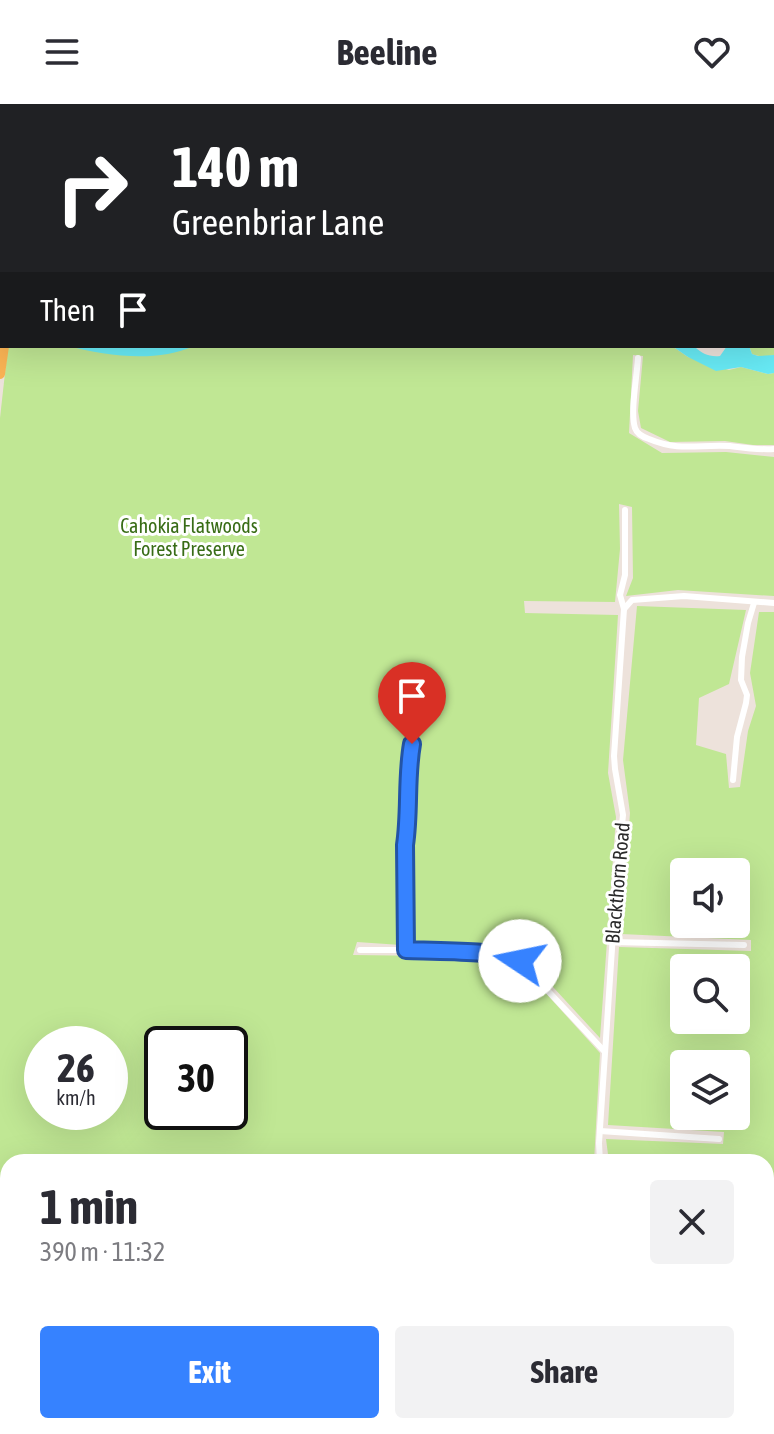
<!DOCTYPE html>
<html lang="en">
<head>
<meta charset="utf-8">
<style>
	body { margin:0; font-family:"Asap Condensed",sans-serif; background:#f2f2f3; color:#2b2b33; height:100vh; display:flex; flex-direction:column; font-size:30px; white-space:nowrap }
	* { box-sizing:border-box; margin:0 }
	p { font-size:26px; color:#7c7c81 }
	.icon { flex:none; width:44px; height:44px; fill:none; stroke:currentColor; stroke-width:2; stroke-linecap:round; stroke-linejoin:round }
	.map { position:relative; flex:1; overflow:hidden }
	.drawer { position:absolute; left:0px; top:1050px; width:774px; height:280px; display:flex; flex-direction:column; background:#fff; border-radius:24px 24px 0 0; box-shadow:0 8px 32px #0002 }
	.drawer>* { flex:none }
	.guide { position:absolute; left:0px; top:0px; width:774px; height:244px; box-shadow:0 8px 32px #0002; background:#202124; color:#fff; overflow:hidden }
	.fabs { position:absolute; left:670px; top:754px; display:grid; gap:16px }
	.fabs a { display:grid; place-items:center; width:80px; height:80px; border-radius:8px; background:#fff; box-shadow:0 8px 32px #0002; font-size:40px }
	.speed { position:absolute; left:24px; top:922px; display:flex; gap:16px; font-size:40px; font-weight:700; text-align:center }
	.speed>* { display:grid; place-content:center; width:104px; height:104px; border-radius:50%; background:#fff; box-shadow:0 8px 32px #0002; line-height:1 }
	.speed small { font-size:20px; font-weight:400 }
	.speed .limit { border:4px solid #111; border-radius:12px; background:#fff; color:#111 }
	.pin { position:absolute; display:grid; place-items:center; width:68px; height:68px; color:#fff; margin:-82px -34px; border-radius:50% 50% 50% 0; rotate:-45deg; box-shadow:0 0 8px #0007 }
	.pin .icon { rotate:45deg }
	.me { position:absolute; width:88px; margin:-44px; rotate:281deg; stroke-linejoin:round; filter:drop-shadow(0 0 6px #0008) }
	.turn { display:flex; align-items:center; gap:28px; height:168px; padding:0 40px; font-size:36px }
	.turn .icon { width:104px; height:104px; stroke-width:2.5 }
	.turn b { display:block; font-size:56px; line-height:68px }
	.then { display:flex; align-items:center; height:76px; padding:0 40px; background:#0003; gap:16px; font-size:30px }
	.round { display:grid; place-items:center; flex:none; width:84px; height:84px; border-radius:8px; background:#f2f2f3 }
	.overview { display:flex; align-items:center; justify-content:space-between; height:136px; padding:0 40px }
	h1 { font-size:48px; font-weight:700; line-height:60px }
	.cta { display:flex; gap:16px; margin-top:auto; padding:16px 40px }
	.cta a { flex:1; height:92px; border-radius:8px; background:#3682ff; color:#fff; font-size:32px; font-weight:700; line-height:92px; text-align:center }
	.cta a+a { background:#f2f2f3; color:#2b2b33 }
	header { display:flex; justify-content:space-between; align-items:center; height:104px; padding:0 40px; background:#fff; font-size:36px; font-weight:700 }
	.map>svg:first-child { display:block }
	.green { fill:#c0e794; fill-rule:evenodd }
	.water { fill:#68ebf6 }
	.lines { fill:none; stroke-linecap:round; stroke-linejoin:round }
	.minor { stroke:#fff; stroke-width:6 }
	.tertiary { stroke:#fff; stroke-width:8 }
	.primary { stroke:#f9b354; stroke-width:10 }
	.route-casing { stroke:#2354a6; stroke-width:20 }
	.route { stroke:#3682ff; stroke-width:14 }
	.labels { text-anchor:middle; dominant-baseline:central; stroke-width:6; stroke-linejoin:round; paint-order:stroke }
	.park-label { font-size:20px; fill:#386c16; stroke:#fff }
	.street-label { font-size:20px; fill:#2a2a2a; stroke:#fff }
</style>
</head>
<body>
<header><svg class="icon" aria-label="menu" viewBox="0 0 24 24"><path d="M4 6h16M4 12h16M4 18h16"/></svg>Beeline<svg class="icon" aria-label="heart" viewBox="0 0 24 24"><path d="M12 20l-8-8c-3-5 5-10 8-4 3-6 11-1 8 4z"/></svg></header>
<div class="map">
<svg width="774" height="1330" viewBox="0 0 774 1330">
	<rect width="100%" height="100%" fill="#ede2db"/>
	<g class="green">
		<path d="M709,0H774V251C766,253 759,253 752,250L749,242H772V2H706Z"/>
		<path d="M8,242H672L688,253L729,266L741,263L768,270L774,269V341H753L725,337L670,338L641,324L638,307L643,252L633,251L629,329L662,349L726,348L774,353V492L678,486L626,492L633,474L632,403L619,400L620,445L615,498L524,497L525,509L618,511L608,669L616,713L600,934L518,845L413,840L416,678L420,639L409,633L398,742L401,841L357,838L353,851L513,853L600,949L594,1058H8V1093L0,1092V314ZM42,940H110V1008H42ZM162,940H230V1008H162Z"/>
		<path d="M637,502L746,506L729,580L699,594L696,641L726,650L729,684L740,683L748,627L756,602L750,569L759,508H774V1142L766,1141V1058H609L606,1035L723,1040L724,1028L608,1021L619,843L751,847V836L621,830L630,709L623,656ZM684,768H736V820H684ZM684,864H736V916H684ZM684,960H736V1012H684Z"/>
		<path d="M766,1159L774,1160V1330H152L168,1327V1322H766Z"/>
	</g>
	<g class="water">
		<path d="M68,242H194C156,259 107,252 68,242Z"/>
		<path d="M672,242H694C702,250 709,253 720,252L727,242H749L752,250L758,252L774,251V269L768,270L741,263L716,267L688,253Z"/>
		<path d="M2,1223L8,1225V1295L0,1289V1228Z"/>
	</g>
	<g class="lines">
		<g class="minor">
			<path d="M211,2L217,0"/>
			<path d="M638,254C637,272 630,308 635,324C637,330 643,333 649,335C680,348 699,340 730,342C745,344 758,346 774,345"/>
			<path d="M624,505L632,496L684,492L774,499"/>
			<path d="M733,676L737,633L746,599L747,591L741,576L742,553L748,519L754,499"/>
			<path d="M612,838L744,841"/>
			<path d="M360,846H406L513,853L520,857L605,948"/>
			<path d="M406,846L405,748L408,724L409,658L412,640"/>
			<path d="M600,1027L719,1035"/>
			<path d="M600,1058L599,1039L617,770L623,711L615,665L614,652L624,505L620,491L625,471V406"/>
			<path d="M766,1229L774,1238"/>
			<path d="M336,1330V1322"/>
			<path d="M493,1330L494,1322"/>
			<path d="M579,1330L580,1322"/>
			<path d="M670,1330V1322"/>
		</g>
		<g class="tertiary">
			<path d="M0,1100L8,1101"/>
			<path d="M766,1149H774"/>
		</g>
		<g class="primary">
			<path d="M9,2V0"/>
			<path d="M51,2L52,0"/>
			<path d="M0,141L2,109"/>
			<path d="M0,270L4,242"/>
		</g>
	</g>
	<g class="lines">
		<defs>
			<path id="route" d="M412,640C406,674 410,707 405,741L406,846C432,847 500,846 520,857"/>
		</defs>
		<use href="#route" class="route-casing"/>
		<use href="#route" class="route"/>
	</g>
	<g class="labels">
		<g class="park-label">
			<text x="189" y="421">Cahokia Flatwoods<tspan x="189" dy="23">Forest Preserve</tspan></text>
		</g>
		<g class="street-label">
			<text transform="translate(617 779) rotate(-85)">Blackthorn Road</text>
		</g>
	</g>
</svg>
<div class="fabs">
<a><svg class="icon" aria-label="sound" viewBox="0 0 24 24"><path d="M4 9h4l5-4v14l-5-4H4zM17 9q2 3 0 6"/></svg></a>
<a><svg class="icon" aria-label="search" viewBox="0 0 24 24"><circle cx="10" cy="10" r="6"/><path d="M15 15l6 6"/></svg></a>
<a><svg class="icon" aria-label="layers" viewBox="0 0 24 24"><path d="M12 4l9 5-9 5-9-5zM3 14l9 5 9-5"/></svg></a>
</div>
<div class="speed"><div>26<small>km/h</small></div><div class="limit">30</div></div>
<div class="pin" style="left:412px;top:640px;background:#d93025"><svg class="icon" aria-label="arrive" viewBox="0 0 24 24"><path d="M6 21V4h12l-3 4 3 4H6"/></svg></div>
<svg class="me" style="left:520px;top:857px" viewBox="-20 -20 40 40"><circle r="19" fill="#fff"/><path d="M0-13L10 11 0 6-10 11z" fill="#3682ff"/></svg>
<div class="guide">
<div class="turn"><svg class="icon" aria-label="right" viewBox="0 0 24 24"><path d="M7 20v-9h11M14 6l5 5-5 5"/></svg><div><b>140 m</b>Greenbriar Lane</div></div>
<div class="then">Then<svg class="icon" aria-label="arrive" viewBox="0 0 24 24"><path d="M6 21V4h12l-3 4 3 4H6"/></svg></div>
</div>
<section class="drawer">
<div class="overview"><div><h1>1 min</h1><p>390 m · 11:32</p></div><a class="round"><svg class="icon" aria-label="close" viewBox="0 0 24 24"><path d="M6 6l12 12M18 6L6 18"/></svg></a></div>
<div class="cta"><a>Exit</a><a>Share</a></div>
</section>
</div>
</body>
</html>
